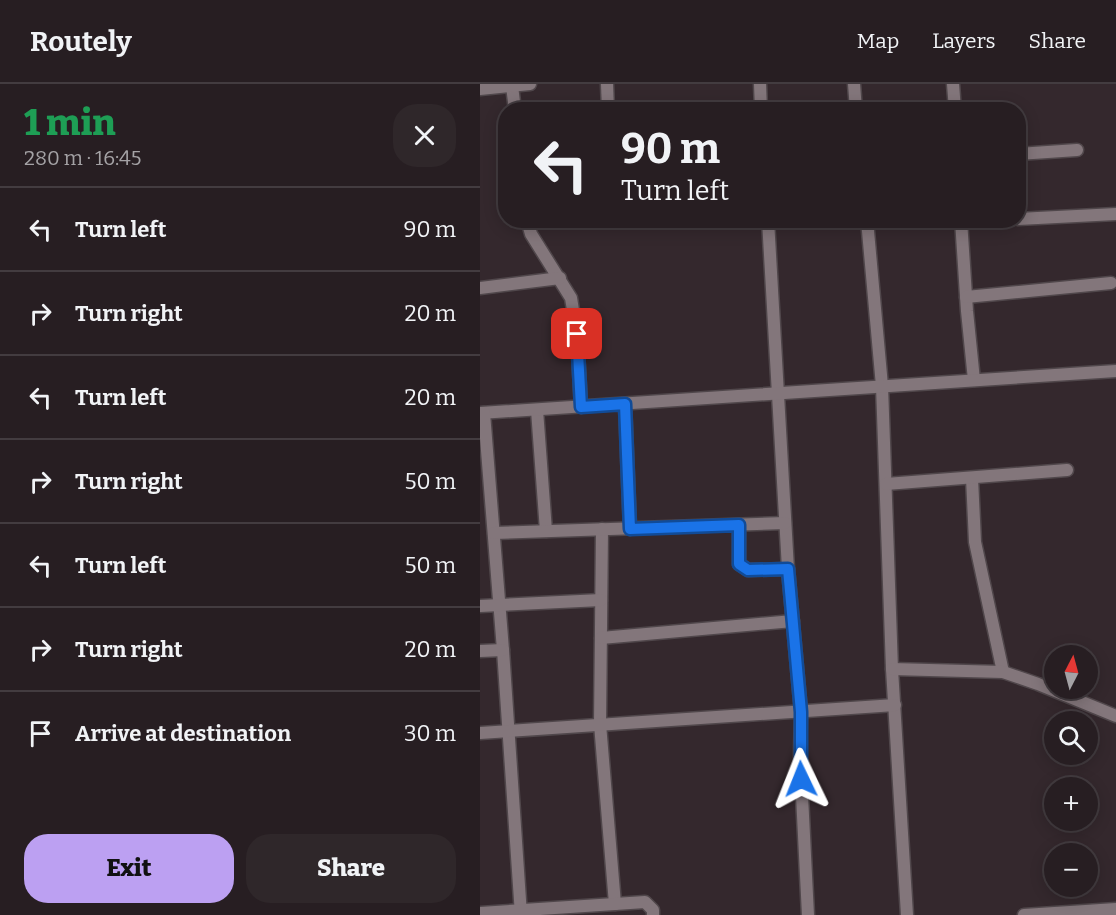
<!DOCTYPE html>
<html lang="en">
<head>
<meta charset="utf-8">
<style>
	body { margin:0; font-family:Bitter,serif; background:#2f272a; color:#f1f3f6; height:100vh; display:flex; flex-direction:column; font-size:22px; white-space:nowrap }
	* { box-sizing:border-box; margin:0 }
	p { font-size:20px; color:#a4a2a5 }
	.icon { flex:none; width:33px; height:33px; fill:none; stroke:currentColor; stroke-width:2; stroke-linecap:round; stroke-linejoin:round }
	.map { position:relative; flex:1; overflow:hidden }
	.panel { display:flex; flex-direction:column; background:#271e22; width:480px }
	.panel>* { flex:none }
	.top-card { position:absolute; left:18px; top:18px; width:528px; height:126px; border-radius:24px; box-shadow:0 3px 15px #0003,0 0 0 2px #433c40; background:#271e22; color:#f1f3f6; overflow:hidden }
	.needle { width:39px; rotate:6deg }
	.controls { position:absolute; left:564px; top:561px; display:grid; gap:12px }
	.controls a { display:grid; place-items:center; width:54px; height:54px; border-radius:50%; background:#271e22; box-shadow:0 3px 15px #0003,0 0 0 2px #433c40; font-size:30px }
	.pin { position:absolute; display:grid; place-items:center; width:51px; height:51px; color:#fff; margin:-26px; border-radius:12px; box-shadow:0 3px 9px #0006 }
	.me { position:absolute; width:66px; margin:-33px; rotate:358deg; stroke-linejoin:round; filter:drop-shadow(0 0 4px #0008) }
	.turn { display:flex; align-items:center; gap:21px; height:126px; padding:0 24px; font-size:27px }
	.turn .icon { width:78px; height:78px; stroke-width:2.5 }
	.turn b { display:block; font-size:42px; line-height:51px }
	.round { display:grid; place-items:center; flex:none; width:63px; height:63px; border-radius:24px; background:#2f272a }
	.summary { display:flex; align-items:center; justify-content:space-between; height:102px; padding:0 24px }
	h1 { font-size:36px; font-weight:800; line-height:45px; color:#1e9e55 }
	.cta { display:flex; gap:12px; margin-top:auto; padding:12px 24px }
	.cta a { flex:1; height:69px; border-radius:24px; background:#bca0f2; color:#111; font-size:24px; font-weight:800; line-height:69px; text-align:center }
	.cta a+a { background:#2f272a; color:#f1f3f6 }
	ul { padding:0; list-style:none }
	li { display:flex; align-items:center; gap:18px; height:84px; padding:0 24px; border-top:2px solid #433c40 }
	li div { flex:1 }
	li b { display:block; font-size:22px }
	li em { font-style:normal }
	header { display:flex; align-items:center; gap:36px; box-sizing:border-box; height:84px; padding:0 30px; background:#271e22; border-bottom:2px solid #433c40 }
	header strong { font-size:28px }
	nav { display:flex; gap:33px; margin-inline-start:auto; font-size:21px }
	main { display:flex; flex:1; min-height:0 }
	.map>svg:first-child { display:block }
	.lines { fill:none; stroke-linecap:round; stroke-linejoin:round }
	.street-casing { stroke:#50474b; stroke-width:15 }
	.street { stroke:#83767b; stroke-width:12 }
	.route-casing { stroke:#114b97; stroke-width:15 }
	.route { stroke:#1a73e8; stroke-width:10 }
</style>
</head>
<body>
<header>
<strong>Routely</strong>
<nav><a>Map</a><a>Layers</a><a>Share</a></nav>
</header>
<main>
<section class="panel">
<div class="summary"><div><h1>1 min</h1><p>280 m · 16:45</p></div><a class="round"><svg class="icon" aria-label="close" viewBox="0 0 24 24"><path d="M6 6l12 12M18 6L6 18"/></svg></a></div>
<ul>
<li><svg class="icon" aria-label="left" viewBox="0 0 24 24"><path d="M17 20v-9H6M10 6l-5 5 5 5"/></svg><div><b>Turn left</b></div><em>90 m</em></li>
<li><svg class="icon" aria-label="right" viewBox="0 0 24 24"><path d="M7 20v-9h11M14 6l5 5-5 5"/></svg><div><b>Turn right</b></div><em>20 m</em></li>
<li><svg class="icon" aria-label="left" viewBox="0 0 24 24"><path d="M17 20v-9H6M10 6l-5 5 5 5"/></svg><div><b>Turn left</b></div><em>20 m</em></li>
<li><svg class="icon" aria-label="right" viewBox="0 0 24 24"><path d="M7 20v-9h11M14 6l5 5-5 5"/></svg><div><b>Turn right</b></div><em>50 m</em></li>
<li><svg class="icon" aria-label="left" viewBox="0 0 24 24"><path d="M17 20v-9H6M10 6l-5 5 5 5"/></svg><div><b>Turn left</b></div><em>50 m</em></li>
<li><svg class="icon" aria-label="right" viewBox="0 0 24 24"><path d="M7 20v-9h11M14 6l5 5-5 5"/></svg><div><b>Turn right</b></div><em>20 m</em></li>
<li><svg class="icon" aria-label="arrive" viewBox="0 0 24 24"><path d="M6 21V4h12l-3 4 3 4H6"/></svg><div><b>Arrive at destination</b></div><em>30 m</em></li>
</ul>
<div class="cta"><a>Exit</a><a>Share</a></div>
</section>
<div class="map">
<svg width="636" height="831" viewBox="0 0 636 831">
	<rect width="100%" height="100%" fill="#34282d"/>
	<g class="lines">
		<defs>
			<g id="street">
				<path d="M127,0L128,26"/>
				<path d="M280,0L281,26"/>
				<path d="M374,0L376,26"/>
				<path d="M473,0L475,26"/>
				<path d="M32,2L35,26"/>
				<path d="M0,5L50,0"/>
				<path d="M538,70L597,66"/>
				<path d="M538,135L636,130"/>
				<path d="M47,136L51,150L91,214L97,250L101,323"/>
				<path d="M288,136L308,485L321,628L320,672L328,831"/>
				<path d="M387,136L402,302L412,585L427,831"/>
				<path d="M481,136L487,227L494,296"/>
				<path d="M481,137L501,136"/>
				<path d="M0,204L80,194"/>
				<path d="M486,213L631,199"/>
				<path d="M145,320L150,445"/>
				<path d="M57,326L66,447"/>
				<path d="M0,329L636,287"/>
				<path d="M4,329L23,566L41,831"/>
				<path d="M492,394L495,458L523,588"/>
				<path d="M406,400L587,386"/>
				<path d="M259,441V480L268,486L308,485"/>
				<path d="M122,445L120,640L135,820"/>
				<path d="M14,449L305,439"/>
				<path d="M0,522L121,516"/>
				<path d="M121,554L313,537"/>
				<path d="M0,567L23,566"/>
				<path d="M412,585L523,588L558,600L636,632"/>
				<path d="M0,649L415,621"/>
				<path d="M0,829L165,818L173,826V831"/>
				<path d="M544,831L636,825"/>
			</g>
		</defs>
		<use href="#street" class="street-casing"/>
		<use href="#street" class="street"/>
	</g>
	<g class="lines">
		<defs>
			<path id="route" d="M97,250L101,323L145,320L150,445L259,441V480L268,486L308,485L321,628V695"/>
		</defs>
		<use href="#route" class="route-casing"/>
		<use href="#route" class="route"/>
	</g>
</svg>
<div class="controls">
<a><svg class="needle" viewBox="-14 -14 28 28"><path d="M0-13l5 13h-10z" fill="#e53935"/><path d="M0 13l5-13h-10z" fill="#a4a2a5"/></svg></a>
<a><svg class="icon" aria-label="search" viewBox="0 0 24 24"><circle cx="10" cy="10" r="6"/><path d="M15 15l6 6"/></svg></a>
<a>+</a>
<a>−</a>
</div>
<div class="pin" style="left:97px;top:250px;background:#d93025"><svg class="icon" aria-label="arrive" viewBox="0 0 24 24"><path d="M6 21V4h12l-3 4 3 4H6"/></svg></div>
<svg class="me" style="left:321px;top:695px" viewBox="-20 -20 40 40"><path d="M0-17L14 15 0 8-14 15z" fill="#1a73e8" stroke="#fff" stroke-width="4"/></svg>
<div class="top-card">
<div class="turn"><svg class="icon" aria-label="left" viewBox="0 0 24 24"><path d="M17 20v-9H6M10 6l-5 5 5 5"/></svg><div><b>90 m</b>Turn left</div></div>
</div>
</div>
</main>
</body>
</html>
